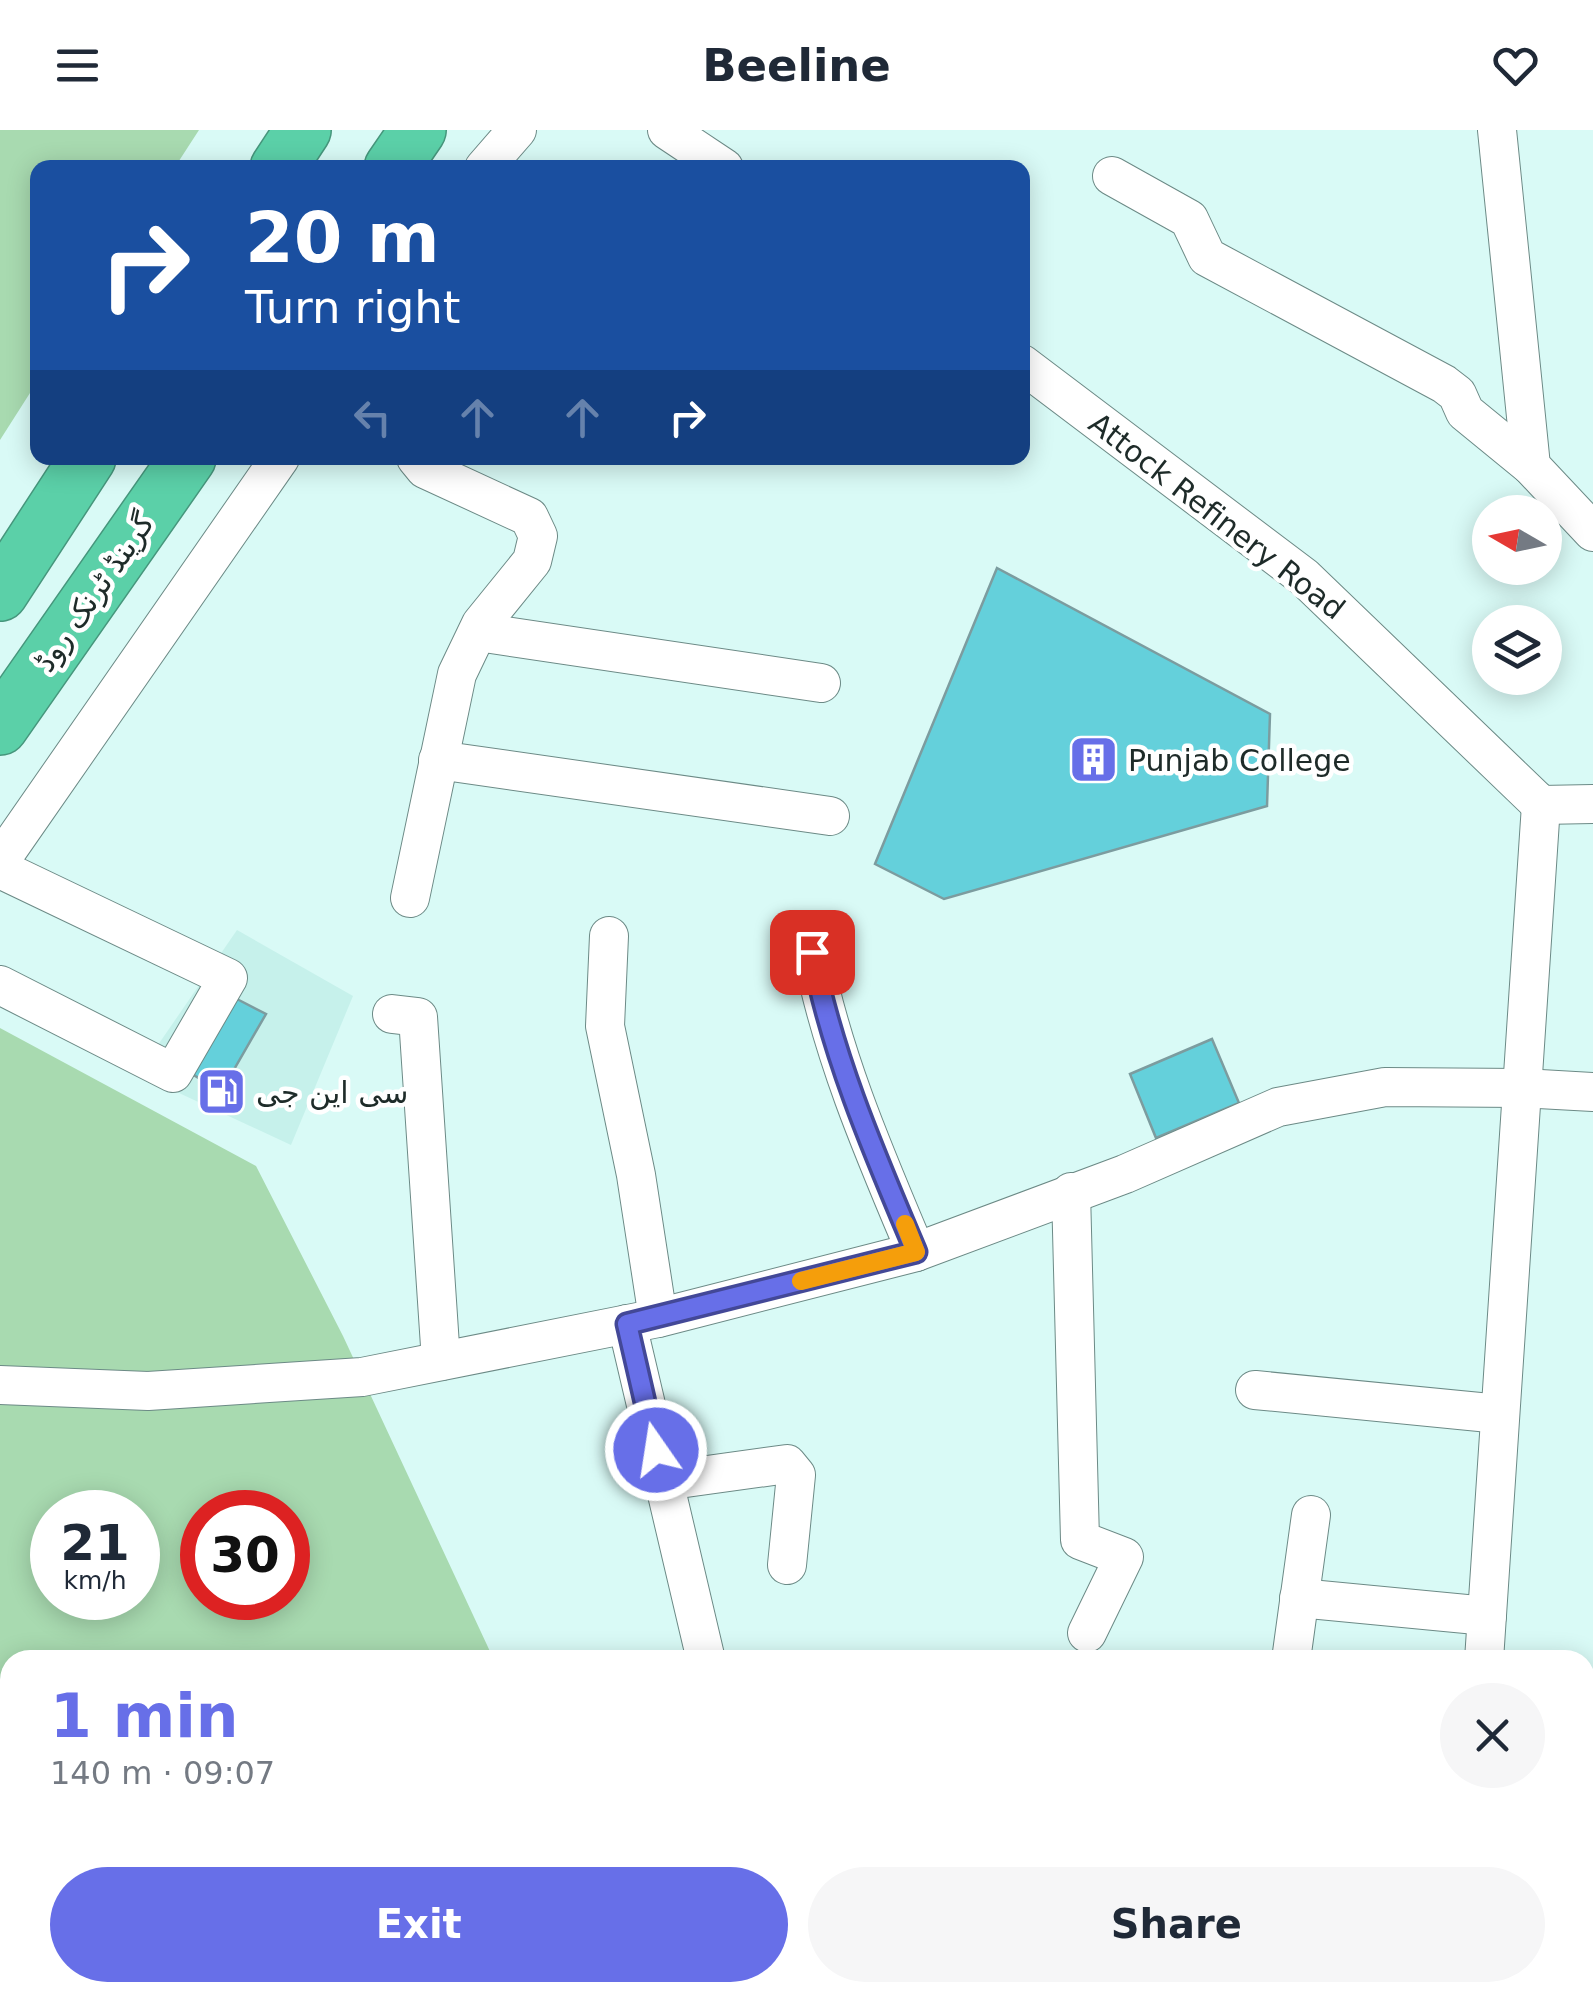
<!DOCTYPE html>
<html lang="en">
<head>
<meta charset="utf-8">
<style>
	body { margin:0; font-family:"DejaVu Sans","Noto Sans Arabic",sans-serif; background:#f6f6f7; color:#1f2937; height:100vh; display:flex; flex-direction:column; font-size:38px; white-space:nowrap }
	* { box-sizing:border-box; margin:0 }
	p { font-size:32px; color:#747a83 }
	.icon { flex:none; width:55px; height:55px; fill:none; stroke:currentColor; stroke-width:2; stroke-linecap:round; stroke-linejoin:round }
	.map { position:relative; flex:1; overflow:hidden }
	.panel { position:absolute; left:0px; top:1520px; width:1595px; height:352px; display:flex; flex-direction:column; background:#fff; border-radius:30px 30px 0 0; box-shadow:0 5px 25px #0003 }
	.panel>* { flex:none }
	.banner { position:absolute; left:30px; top:30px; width:1000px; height:305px; border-radius:20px; box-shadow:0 5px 25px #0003; background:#1a4fa0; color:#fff; overflow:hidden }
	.needle { width:65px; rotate:279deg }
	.fabs { position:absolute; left:1472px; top:365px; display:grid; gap:20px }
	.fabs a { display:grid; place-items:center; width:90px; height:90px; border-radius:50%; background:#fff; box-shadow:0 5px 25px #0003; font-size:50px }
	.speed { position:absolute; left:30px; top:1360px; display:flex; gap:20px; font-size:50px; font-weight:700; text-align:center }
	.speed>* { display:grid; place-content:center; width:130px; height:130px; border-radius:50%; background:#fff; box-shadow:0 5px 25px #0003; line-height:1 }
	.speed small { font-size:25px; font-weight:400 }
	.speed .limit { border:15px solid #d22; background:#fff; color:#111 }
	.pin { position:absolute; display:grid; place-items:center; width:85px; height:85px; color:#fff; margin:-42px; border-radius:20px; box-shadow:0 5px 15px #0006 }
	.me { position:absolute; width:110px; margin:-55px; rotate:347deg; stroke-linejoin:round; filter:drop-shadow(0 0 8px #0008) }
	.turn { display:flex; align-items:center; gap:35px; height:210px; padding:0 50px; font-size:45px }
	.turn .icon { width:130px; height:130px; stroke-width:2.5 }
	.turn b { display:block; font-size:70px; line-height:85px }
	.lanes { display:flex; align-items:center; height:95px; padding:0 50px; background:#0003; justify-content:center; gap:50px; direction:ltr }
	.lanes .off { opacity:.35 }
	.round { display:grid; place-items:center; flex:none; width:105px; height:105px; border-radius:52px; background:#f6f6f7 }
	.head { display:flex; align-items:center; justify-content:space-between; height:170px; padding:0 50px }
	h1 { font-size:60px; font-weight:600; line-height:75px; color:#676fe8 }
	.action { display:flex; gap:20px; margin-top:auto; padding:20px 50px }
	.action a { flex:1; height:115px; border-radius:60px; background:#676fe8; color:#fff; font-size:40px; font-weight:600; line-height:115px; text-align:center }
	.action a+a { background:#f6f6f7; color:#1f2937 }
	header { display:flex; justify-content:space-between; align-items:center; height:130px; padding:0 50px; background:#fff; font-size:45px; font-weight:600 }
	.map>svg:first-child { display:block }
	.built { fill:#c6f1eb }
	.green { fill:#a8dab0; fill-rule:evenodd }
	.building { fill:#64d0db; stroke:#7c9c9f; stroke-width:2.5 }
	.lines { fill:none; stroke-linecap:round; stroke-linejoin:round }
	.minor-casing { stroke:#6c8a86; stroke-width:40 }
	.highway-casing { stroke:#46967c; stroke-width:58 }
	.minor { stroke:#fff; stroke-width:38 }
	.highway { stroke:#5bd0a8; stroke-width:55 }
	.route-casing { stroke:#434897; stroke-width:25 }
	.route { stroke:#676fe8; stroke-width:18 }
	.slow { stroke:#f59e0b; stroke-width:18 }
	.labels { text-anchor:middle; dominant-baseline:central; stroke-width:9; stroke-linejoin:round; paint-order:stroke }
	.street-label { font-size:30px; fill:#1e2b29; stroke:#fff }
	.poi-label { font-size:30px; fill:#1e2b29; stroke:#fff; text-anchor:start }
</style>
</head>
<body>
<header><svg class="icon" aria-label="menu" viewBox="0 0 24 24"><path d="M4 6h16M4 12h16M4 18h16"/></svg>Beeline<svg class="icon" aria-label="heart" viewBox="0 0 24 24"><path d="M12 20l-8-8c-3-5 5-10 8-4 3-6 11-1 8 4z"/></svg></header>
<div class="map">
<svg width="1593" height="1872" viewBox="0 0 1593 1872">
	<rect width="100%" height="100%" fill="#d9faf6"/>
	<path class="built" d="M237,800L353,866L291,1015L138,944Z"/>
	<g class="green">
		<path d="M0,0H199L175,37L38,38L37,252L0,310Z"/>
		<path d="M0,898L256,1036L343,1206L494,1530H10V1862H874L877,1872H0ZM52,1382H138V1468H52ZM202,1382H288V1468H202Z"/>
	</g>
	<g class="building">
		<path d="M997,438L1270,584L1267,676L944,769L875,734Z"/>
		<path d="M235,868L266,884L221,962L189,942Z"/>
		<path d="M1212,909L1239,973L1156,1008L1130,944Z"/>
	</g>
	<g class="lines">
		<defs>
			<g id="minor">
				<path d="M667,0L724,38"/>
				<path d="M1497,0L1531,336L1593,402"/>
				<path d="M484,38L517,0"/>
				<path d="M1112,46L1189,89L1207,127L1444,254L1457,264L1465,282L1531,336"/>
				<path d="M1022,234L1304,447L1541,675L1593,674"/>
				<path d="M478,502L821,553"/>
				<path d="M438,630L830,686"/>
				<path d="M0,731L280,328"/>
				<path d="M0,739L228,848L173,943L0,855"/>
				<path d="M410,768L457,544L481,494L532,431L538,406L529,387L425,339L416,328"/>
				<path d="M609,806L605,896L636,1045L658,1188"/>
				<path d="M812,822C832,926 875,1025 916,1122"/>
				<path d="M392,884L418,887L441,1231"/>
				<path d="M1071,1062L1080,1410L1124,1427L1087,1503"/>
				<path d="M627,1194L706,1530"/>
				<path d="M0,1255L148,1261L362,1247L658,1188L916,1122L1125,1044L1278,977L1385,957L1522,958L1593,962"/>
				<path d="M1255,1260L1500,1284"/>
				<path d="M664,1351L787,1334L796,1345L787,1435"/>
				<path d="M1299,1468L1487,1486"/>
				<path d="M1291,1530L1311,1385"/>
				<path d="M1484,1530L1541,675"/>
				<path d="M1296,1872L1301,1862"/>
				<path d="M1378,1872L1382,1862"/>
				<path d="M1505,1872V1862"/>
			</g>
			<g id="highway">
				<path d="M278,38L303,0"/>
				<path d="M392,38L418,0"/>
				<path d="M0,463L88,328"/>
				<path d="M0,597L188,328"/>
			</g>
		</defs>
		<use href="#minor" class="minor-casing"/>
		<use href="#highway" class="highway-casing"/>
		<use href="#minor" class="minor"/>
		<use href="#highway" class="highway"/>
	</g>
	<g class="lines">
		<defs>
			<path id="route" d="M656,1320L627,1194L916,1122C875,1025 832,926 812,822"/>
		</defs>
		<use href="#route" class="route-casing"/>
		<use href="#route" class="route"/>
		<path class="slow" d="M801,1151L916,1122L905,1094"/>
	</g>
	<defs>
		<symbol id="building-square" viewBox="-11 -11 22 22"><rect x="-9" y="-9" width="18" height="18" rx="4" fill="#676fe8" stroke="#fff"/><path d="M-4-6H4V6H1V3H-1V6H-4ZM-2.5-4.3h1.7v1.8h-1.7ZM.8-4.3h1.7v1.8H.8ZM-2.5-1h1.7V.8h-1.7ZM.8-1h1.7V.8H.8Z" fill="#fff"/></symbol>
		<symbol id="fuel-square" viewBox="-11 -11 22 22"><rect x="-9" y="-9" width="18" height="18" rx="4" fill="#676fe8" stroke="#fff"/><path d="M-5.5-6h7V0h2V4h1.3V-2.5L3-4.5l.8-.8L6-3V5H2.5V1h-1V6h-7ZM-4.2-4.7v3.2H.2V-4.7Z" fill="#fff"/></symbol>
	</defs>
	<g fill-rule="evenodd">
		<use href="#building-square" x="1066" y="602" width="55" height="55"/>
		<use href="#fuel-square" x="194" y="934" width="55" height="55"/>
	</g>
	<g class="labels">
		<g class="street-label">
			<text transform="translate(1217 386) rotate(38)">Attock Refinery Road</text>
			<text transform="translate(94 462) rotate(-55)">گرینڈ ٹرنک روڈ</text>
		</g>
		<g class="poi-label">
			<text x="1128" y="630">Punjab College</text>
			<text x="256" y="962">سی این جی</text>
		</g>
	</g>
</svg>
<div class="fabs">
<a><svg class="needle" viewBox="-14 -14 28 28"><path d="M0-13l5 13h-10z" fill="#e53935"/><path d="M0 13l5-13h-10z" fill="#747a83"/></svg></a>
<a><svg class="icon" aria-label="layers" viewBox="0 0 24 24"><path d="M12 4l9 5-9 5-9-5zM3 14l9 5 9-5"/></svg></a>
</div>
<div class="speed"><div>21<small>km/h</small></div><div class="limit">30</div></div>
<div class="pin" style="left:812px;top:822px;background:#d93025"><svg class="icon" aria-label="arrive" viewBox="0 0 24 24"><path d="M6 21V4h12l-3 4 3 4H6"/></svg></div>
<svg class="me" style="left:656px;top:1320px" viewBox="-20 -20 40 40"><circle r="17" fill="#676fe8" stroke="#fff" stroke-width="3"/><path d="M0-11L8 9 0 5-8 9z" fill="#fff"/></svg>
<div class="banner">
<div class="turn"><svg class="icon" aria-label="right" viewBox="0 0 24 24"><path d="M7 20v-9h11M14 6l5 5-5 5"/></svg><div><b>20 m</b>Turn right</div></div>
<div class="lanes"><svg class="icon off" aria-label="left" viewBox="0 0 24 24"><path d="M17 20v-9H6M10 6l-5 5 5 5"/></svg><svg class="icon off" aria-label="ahead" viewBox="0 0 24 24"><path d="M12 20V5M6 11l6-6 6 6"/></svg><svg class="icon off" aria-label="ahead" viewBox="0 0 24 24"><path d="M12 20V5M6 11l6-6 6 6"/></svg><svg class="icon" aria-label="right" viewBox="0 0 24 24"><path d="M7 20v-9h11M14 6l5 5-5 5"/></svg></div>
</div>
<section class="panel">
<div class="head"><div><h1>1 min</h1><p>140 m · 09:07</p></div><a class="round"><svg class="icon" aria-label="close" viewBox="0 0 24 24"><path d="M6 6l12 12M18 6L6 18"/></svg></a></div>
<div class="action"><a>Exit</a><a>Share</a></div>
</section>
</div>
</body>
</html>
